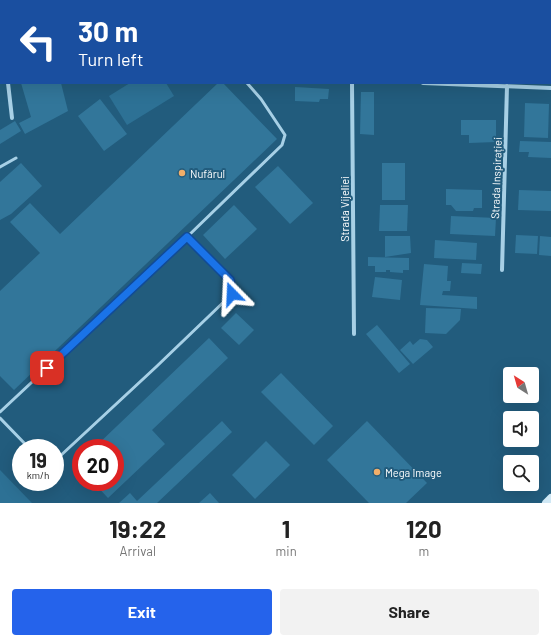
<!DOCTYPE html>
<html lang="en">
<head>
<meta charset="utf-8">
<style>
	body { margin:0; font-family:Barlow,sans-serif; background:#f2f2f2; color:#222; height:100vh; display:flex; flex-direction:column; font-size:15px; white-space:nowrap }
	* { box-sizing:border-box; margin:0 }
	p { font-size:13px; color:#767676 }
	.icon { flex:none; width:22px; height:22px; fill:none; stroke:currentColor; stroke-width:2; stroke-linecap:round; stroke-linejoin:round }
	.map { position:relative; height:503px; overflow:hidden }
	.sheet { display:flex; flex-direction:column; background:#fff; flex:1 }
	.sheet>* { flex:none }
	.top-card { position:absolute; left:0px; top:0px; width:551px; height:84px; box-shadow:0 4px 16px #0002; background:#1a4fa0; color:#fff; overflow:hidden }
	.needle { width:26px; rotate:323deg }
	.fabs { position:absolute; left:503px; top:367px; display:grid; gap:8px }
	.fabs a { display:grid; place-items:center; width:36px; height:36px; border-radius:4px; background:#fff; box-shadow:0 4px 16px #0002; font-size:20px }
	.speed { position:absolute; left:12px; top:439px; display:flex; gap:8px; font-size:20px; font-weight:700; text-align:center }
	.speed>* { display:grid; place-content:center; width:52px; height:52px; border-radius:50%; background:#fff; box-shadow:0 4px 16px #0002; line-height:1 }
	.speed small { font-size:10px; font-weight:400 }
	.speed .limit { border:6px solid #d22; background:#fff; color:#111 }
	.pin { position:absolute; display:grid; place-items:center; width:34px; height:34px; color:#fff; margin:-17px; border-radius:8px; box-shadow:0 2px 6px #0006 }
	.me { position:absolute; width:44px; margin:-22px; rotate:339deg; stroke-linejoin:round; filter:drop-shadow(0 0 3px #0008) }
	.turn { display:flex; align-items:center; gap:14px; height:84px; padding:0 12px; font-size:18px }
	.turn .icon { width:52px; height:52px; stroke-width:2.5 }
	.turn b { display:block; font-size:28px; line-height:34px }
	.eta { display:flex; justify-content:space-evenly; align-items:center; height:68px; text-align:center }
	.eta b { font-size:24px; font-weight:700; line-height:28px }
	.primary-button { display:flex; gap:8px; margin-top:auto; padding:8px 12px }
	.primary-button a { flex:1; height:46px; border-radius:4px; background:#2563eb; color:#fff; font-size:16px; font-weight:700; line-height:46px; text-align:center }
	.primary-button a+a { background:#f2f2f2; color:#222 }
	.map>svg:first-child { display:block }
	.green { fill:#2d7195 }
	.building { fill:#32769a }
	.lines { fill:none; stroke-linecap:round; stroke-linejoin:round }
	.lane { stroke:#a7d0e6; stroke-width:3 }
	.street { stroke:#a7d0e6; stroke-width:4 }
	.secondary { stroke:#d0e8f5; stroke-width:8 }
	.primary { stroke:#e8f4fd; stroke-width:10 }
	.route-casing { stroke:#114b97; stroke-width:10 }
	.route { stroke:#1a73e8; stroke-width:7 }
	.poi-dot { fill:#f1ae69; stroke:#225c7d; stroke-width:1.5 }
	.labels { text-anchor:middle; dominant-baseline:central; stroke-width:4; stroke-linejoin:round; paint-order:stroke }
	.poi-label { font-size:11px; fill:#fff; stroke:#225c7d; text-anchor:start }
	.street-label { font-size:11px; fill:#fff; stroke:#225c7d }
</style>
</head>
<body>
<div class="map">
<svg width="551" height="503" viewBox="0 0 551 503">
	<rect width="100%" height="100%" fill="#225c7d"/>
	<g class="green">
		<path d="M130,83H166L174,96L127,125L109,96Z"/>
		<path d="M0,470L32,503H0Z"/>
	</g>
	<g class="building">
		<path d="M21,83H61L68,111L25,134L19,123L31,117Z"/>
		<path d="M218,83H223L277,139L14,390L0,376V291L40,253L10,222L30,203L60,234Z"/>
		<path d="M295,87L329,89L328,99H320L319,102L295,101Z"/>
		<path d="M361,92H374V135L360,134Z"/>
		<path d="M100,99L127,134L104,151L78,116Z"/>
		<path d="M525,103L549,104L548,138L524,137Z"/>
		<path d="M461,120H496V142L469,143V135H461Z"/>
		<path d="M15,121L21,131L0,144V130Z"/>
		<path d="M520,141L551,142V158L528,157L529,152H519Z"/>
		<path d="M21,163L42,186L11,214L0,220V182Z"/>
		<rect x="382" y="163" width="23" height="37"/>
		<path d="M278,166L313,203L290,224L255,187Z"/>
		<path d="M446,189L482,190V208H474L473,211H456L451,205H446Z"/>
		<path d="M519,190L551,191V211L518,210Z"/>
		<path d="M234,205L257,229L225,259L203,235Z"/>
		<path d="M380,205H408L407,231H379Z"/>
		<path d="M451,216L496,218L495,236L450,234Z"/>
		<path d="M516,235L538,236L537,254L515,253Z"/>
		<path d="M385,236H410L411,253L385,257Z"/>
		<path d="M540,236L551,237V256L539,255Z"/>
		<path d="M435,240L477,243L476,260L434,258Z"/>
		<path d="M368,257L409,258V270H403V273L390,272V270H386V272H375V266H368Z"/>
		<path d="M462,263L482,264L481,274L461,273Z"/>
		<path d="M424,264L448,266L447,281H451L450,291H443L442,295L477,297V309L420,305Z"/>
		<path d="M375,277L402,280L400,300L372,297Z"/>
		<path d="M426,308L461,309L460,320L446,334L425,333Z"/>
		<path d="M236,313L254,330L239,345L221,328Z"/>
		<path d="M377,325L410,364L399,373L366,334Z"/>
		<path d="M209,338L228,358L152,430L165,444L108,498L93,482H115V448H94Z"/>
		<path d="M420,339L427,340L433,347L413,364L400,350L410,341L413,345Z"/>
		<path d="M281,373L333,426L314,445L261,392Z"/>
		<path d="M222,421L232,432L157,503H119L130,493L137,501Z"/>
		<path d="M367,421L427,483L406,503H369L327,460Z"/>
		<path d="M266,441L290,465L255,499L232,475Z"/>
		<path d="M210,493L219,503H199Z"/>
	</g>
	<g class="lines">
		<g class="lane">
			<path d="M192,0V1"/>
			<path d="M0,167L16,158"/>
			<path d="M0,412L187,237L282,145L285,135L261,99L247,83"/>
			<path d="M0,418L29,448"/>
			<path d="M55,459L58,458L156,367L232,294L229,280L187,237"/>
		</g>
		<g class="street">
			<path d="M352,0V1"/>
			<path d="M8,83L12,118"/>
			<path d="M352,83L354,334"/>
			<path d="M423,83L551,88"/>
			<path d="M502,270L507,86"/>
		</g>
		<path class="secondary" d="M546,503L551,498"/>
		<g class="primary">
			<path d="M0,1L3,0"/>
			<path d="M49,1L50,0"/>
			<path d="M0,29L1,28"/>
		</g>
	</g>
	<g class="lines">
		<defs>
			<path id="route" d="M47,368L187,237L230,280L232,294"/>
		</defs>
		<use href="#route" class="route-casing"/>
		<use href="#route" class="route"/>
	</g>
	<g class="poi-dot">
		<circle cx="182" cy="173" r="4"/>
		<circle cx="377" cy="472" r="4"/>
	</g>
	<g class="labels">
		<g class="poi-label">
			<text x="190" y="173">Nufărul</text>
			<text x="385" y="472">Mega Image</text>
		</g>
		<g class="street-label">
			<text transform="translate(496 178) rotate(-88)">Strada Inspirației</text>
			<text transform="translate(344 209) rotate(-90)">Strada Vijeliei</text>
		</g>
	</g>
</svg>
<div class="fabs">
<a><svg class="needle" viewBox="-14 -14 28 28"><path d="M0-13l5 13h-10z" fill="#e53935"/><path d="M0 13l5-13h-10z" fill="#767676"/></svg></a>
<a><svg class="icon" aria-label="sound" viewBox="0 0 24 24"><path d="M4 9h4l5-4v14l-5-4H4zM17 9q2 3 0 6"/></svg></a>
<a><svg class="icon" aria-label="search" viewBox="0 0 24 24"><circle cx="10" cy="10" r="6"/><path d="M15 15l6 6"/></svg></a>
</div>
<div class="speed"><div>19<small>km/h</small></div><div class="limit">20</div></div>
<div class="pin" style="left:47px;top:368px;background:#d93025"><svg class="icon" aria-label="arrive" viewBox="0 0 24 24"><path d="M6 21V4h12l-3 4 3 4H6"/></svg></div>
<svg class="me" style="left:232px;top:294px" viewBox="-20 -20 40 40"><path d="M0-17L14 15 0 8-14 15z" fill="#1a73e8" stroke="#fff" stroke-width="4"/></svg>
<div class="top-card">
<div class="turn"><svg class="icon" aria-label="left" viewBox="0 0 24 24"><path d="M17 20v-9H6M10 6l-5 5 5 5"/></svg><div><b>30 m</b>Turn left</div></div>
</div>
</div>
<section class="sheet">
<div class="eta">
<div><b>19:22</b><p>Arrival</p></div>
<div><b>1</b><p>min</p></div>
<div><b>120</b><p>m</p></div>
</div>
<div class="primary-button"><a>Exit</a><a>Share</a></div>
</section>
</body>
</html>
